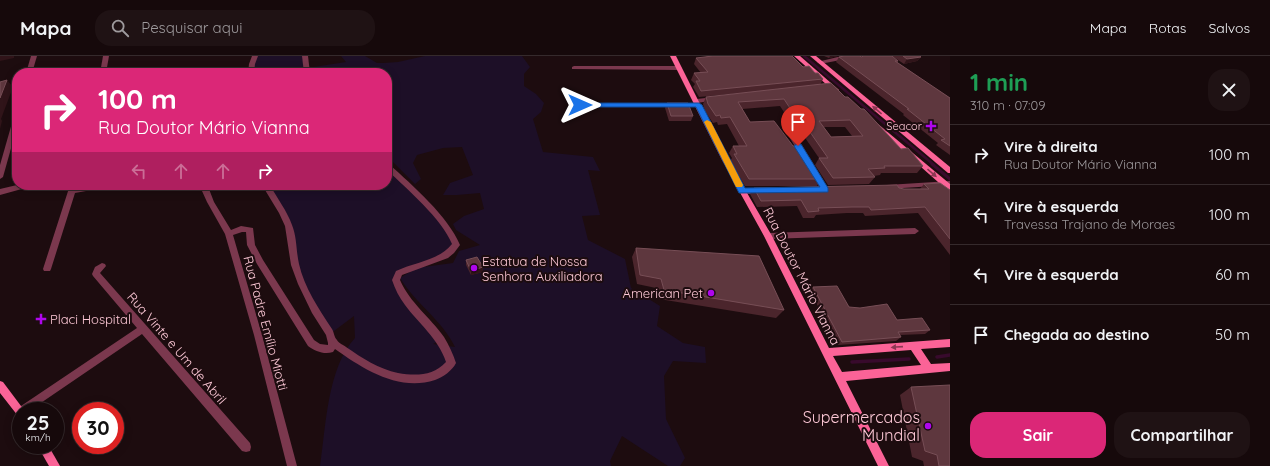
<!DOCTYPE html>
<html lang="pt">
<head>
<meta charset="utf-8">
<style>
	body { margin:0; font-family:Quicksand,sans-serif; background:#1f1214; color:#f1f3f6; height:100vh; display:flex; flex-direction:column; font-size:15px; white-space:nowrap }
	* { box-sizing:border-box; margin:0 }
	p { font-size:13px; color:#9e9a9d }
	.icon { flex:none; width:22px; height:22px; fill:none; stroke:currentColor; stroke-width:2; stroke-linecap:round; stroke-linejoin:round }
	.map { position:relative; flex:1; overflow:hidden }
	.details { display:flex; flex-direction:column; background:#16090b; width:320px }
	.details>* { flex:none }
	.top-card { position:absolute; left:12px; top:12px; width:380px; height:122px; border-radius:16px; box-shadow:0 2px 10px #0003,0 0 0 1px #352a2c; background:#db2777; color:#fff; overflow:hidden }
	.speed { position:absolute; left:12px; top:346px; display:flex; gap:8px; font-size:20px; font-weight:700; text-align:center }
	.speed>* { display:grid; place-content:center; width:52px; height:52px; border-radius:50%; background:#16090b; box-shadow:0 2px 10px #0003,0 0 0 1px #352a2c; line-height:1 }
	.speed small { font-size:10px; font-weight:400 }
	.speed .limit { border:6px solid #d22; background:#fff; color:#111 }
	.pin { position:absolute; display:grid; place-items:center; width:34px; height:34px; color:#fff; margin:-41px -17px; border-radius:50% 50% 50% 0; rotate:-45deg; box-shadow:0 0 4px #0007 }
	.pin .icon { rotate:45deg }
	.me { position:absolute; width:44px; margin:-22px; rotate:90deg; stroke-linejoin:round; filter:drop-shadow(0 0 3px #0008) }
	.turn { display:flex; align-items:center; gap:14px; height:84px; padding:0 20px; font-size:18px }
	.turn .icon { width:52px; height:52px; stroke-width:2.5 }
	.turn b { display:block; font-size:28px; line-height:34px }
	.lanes { display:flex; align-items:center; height:38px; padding:0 20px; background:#0003; justify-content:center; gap:20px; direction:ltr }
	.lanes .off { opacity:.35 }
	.round { display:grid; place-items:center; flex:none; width:42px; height:42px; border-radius:16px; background:#1f1214 }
	.summary { display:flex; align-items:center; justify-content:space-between; height:68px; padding:0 20px }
	h1 { font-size:24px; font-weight:800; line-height:30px; color:#1e9e55 }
	.primary-button { display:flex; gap:8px; margin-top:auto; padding:8px 20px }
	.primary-button a { flex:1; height:46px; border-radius:16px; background:#db2777; color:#fff; font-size:16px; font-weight:800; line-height:46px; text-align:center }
	.primary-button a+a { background:#1f1214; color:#f1f3f6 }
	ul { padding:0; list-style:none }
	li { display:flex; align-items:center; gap:12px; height:60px; padding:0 20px; border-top:1px solid #352a2c }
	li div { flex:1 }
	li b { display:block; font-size:15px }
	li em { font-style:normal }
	header { display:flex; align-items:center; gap:24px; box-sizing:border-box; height:56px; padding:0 20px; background:#16090b; border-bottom:1px solid #352a2c }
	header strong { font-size:19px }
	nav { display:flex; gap:22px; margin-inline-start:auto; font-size:14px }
	.search { width:280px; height:36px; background:#1f1214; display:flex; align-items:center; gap:10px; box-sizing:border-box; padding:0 14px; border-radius:16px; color:#9e9a9d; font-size:15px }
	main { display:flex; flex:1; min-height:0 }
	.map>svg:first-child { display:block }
	.green { fill:#1d0f27 }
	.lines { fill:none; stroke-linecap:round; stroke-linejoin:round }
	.stream-far2 { stroke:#380a2c; stroke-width:2.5 }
	.stream-far1 { stroke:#380a2c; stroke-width:3 }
	.stream { stroke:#380a2c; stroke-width:3.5 }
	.street { fill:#7b384e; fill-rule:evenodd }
	.secondary { fill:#fb6397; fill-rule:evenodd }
	.wall { fill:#4b252c; fill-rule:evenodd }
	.shaded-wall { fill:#301419 }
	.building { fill:#5e373e; stroke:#774e56; fill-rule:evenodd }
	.oneway { fill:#8c3853 }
	.route { fill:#1a73e8; stroke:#114b97 }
	.slow { fill:#f59e0b }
	.poi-dot { fill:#af06ed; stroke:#1d0c0f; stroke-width:1.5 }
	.labels { text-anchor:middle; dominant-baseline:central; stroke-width:4; stroke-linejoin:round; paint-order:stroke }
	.far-poi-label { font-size:11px; fill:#fec9d7; stroke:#1d0c0f; text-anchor:end }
	.poi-label { font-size:13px; fill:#fec9d7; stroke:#1d0c0f; text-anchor:start }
	.street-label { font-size:13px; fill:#fec9d7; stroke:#1d0c0f }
	.near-poi-label { font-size:16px; fill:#fec9d7; stroke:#1d0c0f; text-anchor:end }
</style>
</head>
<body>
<header>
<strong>Mapa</strong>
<div class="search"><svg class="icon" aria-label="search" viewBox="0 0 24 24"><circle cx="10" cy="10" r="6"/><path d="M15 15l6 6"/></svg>Pesquisar aqui</div>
<nav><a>Mapa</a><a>Rotas</a><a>Salvos</a></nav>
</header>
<main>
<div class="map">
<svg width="950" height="410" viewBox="0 0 950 410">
	<rect width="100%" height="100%" fill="#1d0c0f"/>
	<path class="green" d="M255,0H305L307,12L346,6L341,0H365L377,7H384L398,6L425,0H522L530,11L524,18V30L536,38L544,47L541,56L533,63L543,96L593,101L600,115L588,114L600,159L582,160L588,184L625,203L631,232L660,250L657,270L683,287L705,291L706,307L673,305L664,320L666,363L685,402L680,410H668L622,380L610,405L611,410H320C326,371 327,312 355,282L354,260L330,278L302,228L288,170L266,129H387V110L453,180L452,194L405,214L396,224L441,284L433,288L455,291C442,264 415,247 400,222L416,212L453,207L459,195L480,189L456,174L453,168L464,160L484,153L480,137L457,139H443L450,127L473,119L462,91L443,92L417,99L413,107L421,123L415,128L387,100V51L390,50L387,48V17H251Z"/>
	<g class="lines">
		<path class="stream-far2" d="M804,0L934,109"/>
		<path class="stream-far1" d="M932,108L950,123"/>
		<g class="stream">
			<path d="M937,301L950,299"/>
			<path d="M852,306L909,303"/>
		</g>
		<g class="street">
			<path d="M31,0H37L32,17H26Z"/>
			<path d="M103,0H109L106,17H100Z"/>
			<path d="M252,0H258L255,8L254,17H248L249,8Z"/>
			<path d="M302,0H308L310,17H304Z"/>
			<path d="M842,0H854L851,2L820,8L817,6Z"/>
			<path d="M574,10H679L682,12L679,14L572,13V11Z"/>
			<path d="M714,41L717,43L716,44L697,47L694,45L697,43Z"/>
			<path d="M580,47H699L702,49L699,51L578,50V48Z"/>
			<path d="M17,58V71L3,121L0,123V109L14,60Z"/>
			<path d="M791,77L793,78L805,96V100H801L788,79Z"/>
			<path d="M387,108H389C413,130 448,160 460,189L454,197L448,202L402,219L400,224C410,247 430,261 444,281C449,289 453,298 456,307C452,315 443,321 435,324C399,336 363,313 335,293L333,296C324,299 315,295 308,290L257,208L247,189L246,176H242L233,179L262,279L297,410H287L254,279L225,178L207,146L202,135L203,133H209L214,146L231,174L241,170L253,172L255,189L263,204L314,284L320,288L328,289V287L326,279L312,257L298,228L291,209L285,170L279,157L262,129H270C277,142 287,155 292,169C297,181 296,195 299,208C304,231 319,253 332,273C334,276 334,281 337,284C338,287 344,289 346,291C362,302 379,313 398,317C416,320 433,320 446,306C438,282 419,268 405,249C399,241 395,233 392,224L396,215C415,206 438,205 452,188C442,163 407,133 387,114Z"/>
			<path d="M813,115H817L829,134L828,136H822L812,117Z"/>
			<path d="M950,125V129L887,133L883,131L887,129Z"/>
			<path d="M17,129H30L29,131L0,139V133Z"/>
			<path d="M70,129H78L77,132L93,129H112L108,131L75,137L51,213L50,215H44L43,213Z"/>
			<path d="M742,132H762L766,135C761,139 743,139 738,135Z"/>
			<path d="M915,172L919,175L915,178L768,183L764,180L768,177Z"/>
			<path d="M102,207L105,208L106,210L100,217L250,387L251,391L250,395L246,396L242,395L142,278L29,355H21V360L18,358L16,355L18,352L137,272L93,220L92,218L95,211Z"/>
		</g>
		<g class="secondary">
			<path d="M670,0H676L728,104L772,180L829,292L950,283V291L921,293L931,308L950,307V315L846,325L889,410H878L764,180L722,104ZM911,294L921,309L842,316L833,300Z"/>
			<path d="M794,0H800L839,34V36H835Z"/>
			<path d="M810,0H816L950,111V117H948Z"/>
			<path d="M878,68L950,128V134H947L876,71V69Z"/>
			<path d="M0,325L3,326L24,354L25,355H21V362L18,360L0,337Z"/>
			<path d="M37,389H48L60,410H49Z"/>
		</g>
	</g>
	<g class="wall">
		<path d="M706,0H792L803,11L815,17L823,23L820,29L845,41L901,93L923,110L917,117H881L880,119L874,120L875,121L869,128L828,129L815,109L819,102L799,73H795L780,50L742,53L750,66L793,90L806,102L822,123L817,130H745L730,105L732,102L729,97L733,90H739L727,68L718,69L717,66L713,67L705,55L703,48L706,41L764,35L699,41L693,31L695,28L691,24L694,17H701L694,8L696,2L707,1ZM824,71H845L852,80L831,81Z"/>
		<path d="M824,0H838L829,2Z"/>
		<path d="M892,0H920L921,1L917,5L904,8Z"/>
		<path d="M839,1H861L898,5L897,7L950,42V99L936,89L938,87L903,59L904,58L836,6Z"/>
		<path d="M667,47L693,60L691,65H669L665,52Z"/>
		<path d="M924,128L950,134V199L918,157L865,160L863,157H847L816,159L814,162H803L797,150L757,151L750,138L754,132H899L904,133H920Z"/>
		<path d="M636,192L784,254L776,262L659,243L656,232L637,228L632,201Z"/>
		<path d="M466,204L483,211V216L471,219L466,209Z"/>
		<path d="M813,231L849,251L897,264L930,274L925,278L900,279L901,281L896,285L838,289L810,235Z"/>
		<path d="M911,331L950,410H924L923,405L912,401L900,339Z"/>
	</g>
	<g class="shaded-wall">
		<path d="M0,0H14V2L0,5Z"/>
		<path d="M830,0H838L829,2Z"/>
		<path d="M921,1L917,5L904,8L907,3Z"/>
		<path d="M7,24L13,31L1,63L2,65L0,73V42Z"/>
		<path d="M483,211V216L471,219V215Z"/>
	</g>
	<g class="building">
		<path d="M713,0H792L803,11L809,10L815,17H818L823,23L701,35L696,25H700L694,17L708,16L696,2Z"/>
		<path d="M844,0H860L861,1L864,0H892L898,5H895L950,42V90L941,84L945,83L907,53H909L839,1Z"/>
		<path d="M903,0H920L921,1L907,3Z"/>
		<path d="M7,24L0,42V26Z"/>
		<path d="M831,27L845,41H848L861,53H864L901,93L908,92L923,110H884L885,112L868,113L875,121L833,122L819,102H828L803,66H799L784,43L738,46L750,66L774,65L793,90H798L806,102H809L822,123H749L734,98H737L733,90H747L730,61L721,62L720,59L716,60L708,48L706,41ZM850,64L863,80L831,81L819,65Z"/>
		<path d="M667,47H688L693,60H671Z"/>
		<path d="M940,127L950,134V183L925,151L871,154L869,151H852L818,152L819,155L808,156L801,144L761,145L754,132L897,129L899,132L904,133H929L924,128Z"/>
		<path d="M636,192L759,200L784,254L664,234L661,223L640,219Z"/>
		<path d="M477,201L483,211L471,215L466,204Z"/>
		<path d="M837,230L849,251L860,252L887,248L897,264L922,262L930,274L898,276L901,281L842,286L813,231Z"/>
		<path d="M950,329V410H939L937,399L925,395L911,331Z"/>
	</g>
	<defs><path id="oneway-solid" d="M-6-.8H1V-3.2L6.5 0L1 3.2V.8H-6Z"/></defs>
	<g class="oneway">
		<use href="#oneway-solid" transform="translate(877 54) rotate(-140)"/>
		<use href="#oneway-solid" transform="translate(932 117) rotate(41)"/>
		<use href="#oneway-solid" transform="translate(897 291) rotate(176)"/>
	</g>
	<path class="route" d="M699,47L702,49L745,132L820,131L794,90L798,87L801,88L828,132V136L739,137L696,51H580L576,49L580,47Z"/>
	<path class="slow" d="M707,64L711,66L743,129L742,131H736L735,129L704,66Z"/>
	<g class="poi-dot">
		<path d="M929 64h4v4h4v4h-4v4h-4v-4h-4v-4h4z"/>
		<circle cx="474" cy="212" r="4"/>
		<circle cx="711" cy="237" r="4"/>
		<path d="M39 257h4v4h4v4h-4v4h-4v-4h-4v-4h4z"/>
		<circle cx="928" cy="370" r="4"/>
	</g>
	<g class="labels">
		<g class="far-poi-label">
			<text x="922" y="70">Seacor</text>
		</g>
		<g class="poi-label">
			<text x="482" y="205">Estatua de Nossa<tspan x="482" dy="15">Senhora Auxiliadora</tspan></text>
			<text x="703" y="237" text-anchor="end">American Pet</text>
			<text x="50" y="263">Placi Hospital</text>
		</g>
		<g class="street-label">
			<text transform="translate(802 220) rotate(63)">Rua Doutor Mário Vianna</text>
			<text transform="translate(266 267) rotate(75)">Rua Padre Emílio Miotti</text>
			<text transform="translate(177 292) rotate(49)">Rua Vinte e Um de Abril</text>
		</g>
		<g class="near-poi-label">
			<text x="920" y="361">Supermercados<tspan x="920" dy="18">Mundial</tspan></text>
		</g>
	</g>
</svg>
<div class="speed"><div>25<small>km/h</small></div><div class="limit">30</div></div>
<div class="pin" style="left:798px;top:90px;background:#d93025"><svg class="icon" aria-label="arrive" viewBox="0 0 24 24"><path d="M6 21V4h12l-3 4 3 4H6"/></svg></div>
<svg class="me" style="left:580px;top:49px" viewBox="-20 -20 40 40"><path d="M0-17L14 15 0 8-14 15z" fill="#1a73e8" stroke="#fff" stroke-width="4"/></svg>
<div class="top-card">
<div class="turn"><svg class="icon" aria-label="right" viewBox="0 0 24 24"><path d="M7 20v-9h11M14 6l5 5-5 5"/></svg><div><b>100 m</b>Rua Doutor Mário Vianna</div></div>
<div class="lanes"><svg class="icon off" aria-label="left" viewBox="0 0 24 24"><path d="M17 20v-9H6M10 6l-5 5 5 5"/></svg><svg class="icon off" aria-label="ahead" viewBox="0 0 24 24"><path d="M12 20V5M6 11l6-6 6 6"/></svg><svg class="icon off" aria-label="ahead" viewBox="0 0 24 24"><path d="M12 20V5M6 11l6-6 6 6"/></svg><svg class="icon" aria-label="right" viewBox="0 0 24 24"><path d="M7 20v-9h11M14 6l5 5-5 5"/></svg></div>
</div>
</div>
<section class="details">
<div class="summary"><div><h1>1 min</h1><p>310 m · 07:09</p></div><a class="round"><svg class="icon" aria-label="close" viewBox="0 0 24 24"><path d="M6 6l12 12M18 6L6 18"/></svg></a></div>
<ul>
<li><svg class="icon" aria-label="right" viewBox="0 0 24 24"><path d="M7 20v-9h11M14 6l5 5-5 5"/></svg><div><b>Vire à direita</b><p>Rua Doutor Mário Vianna</p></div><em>100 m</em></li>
<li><svg class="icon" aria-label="left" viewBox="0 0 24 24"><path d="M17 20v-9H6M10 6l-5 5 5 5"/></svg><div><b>Vire à esquerda</b><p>Travessa Trajano de Moraes</p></div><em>100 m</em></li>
<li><svg class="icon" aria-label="left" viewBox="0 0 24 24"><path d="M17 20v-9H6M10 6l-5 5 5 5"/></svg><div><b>Vire à esquerda</b></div><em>60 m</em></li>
<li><svg class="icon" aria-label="arrive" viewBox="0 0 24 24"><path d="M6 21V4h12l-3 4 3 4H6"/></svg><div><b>Chegada ao destino</b></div><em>50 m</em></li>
</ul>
<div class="primary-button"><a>Sair</a><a>Compartilhar</a></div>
</section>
</main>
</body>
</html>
